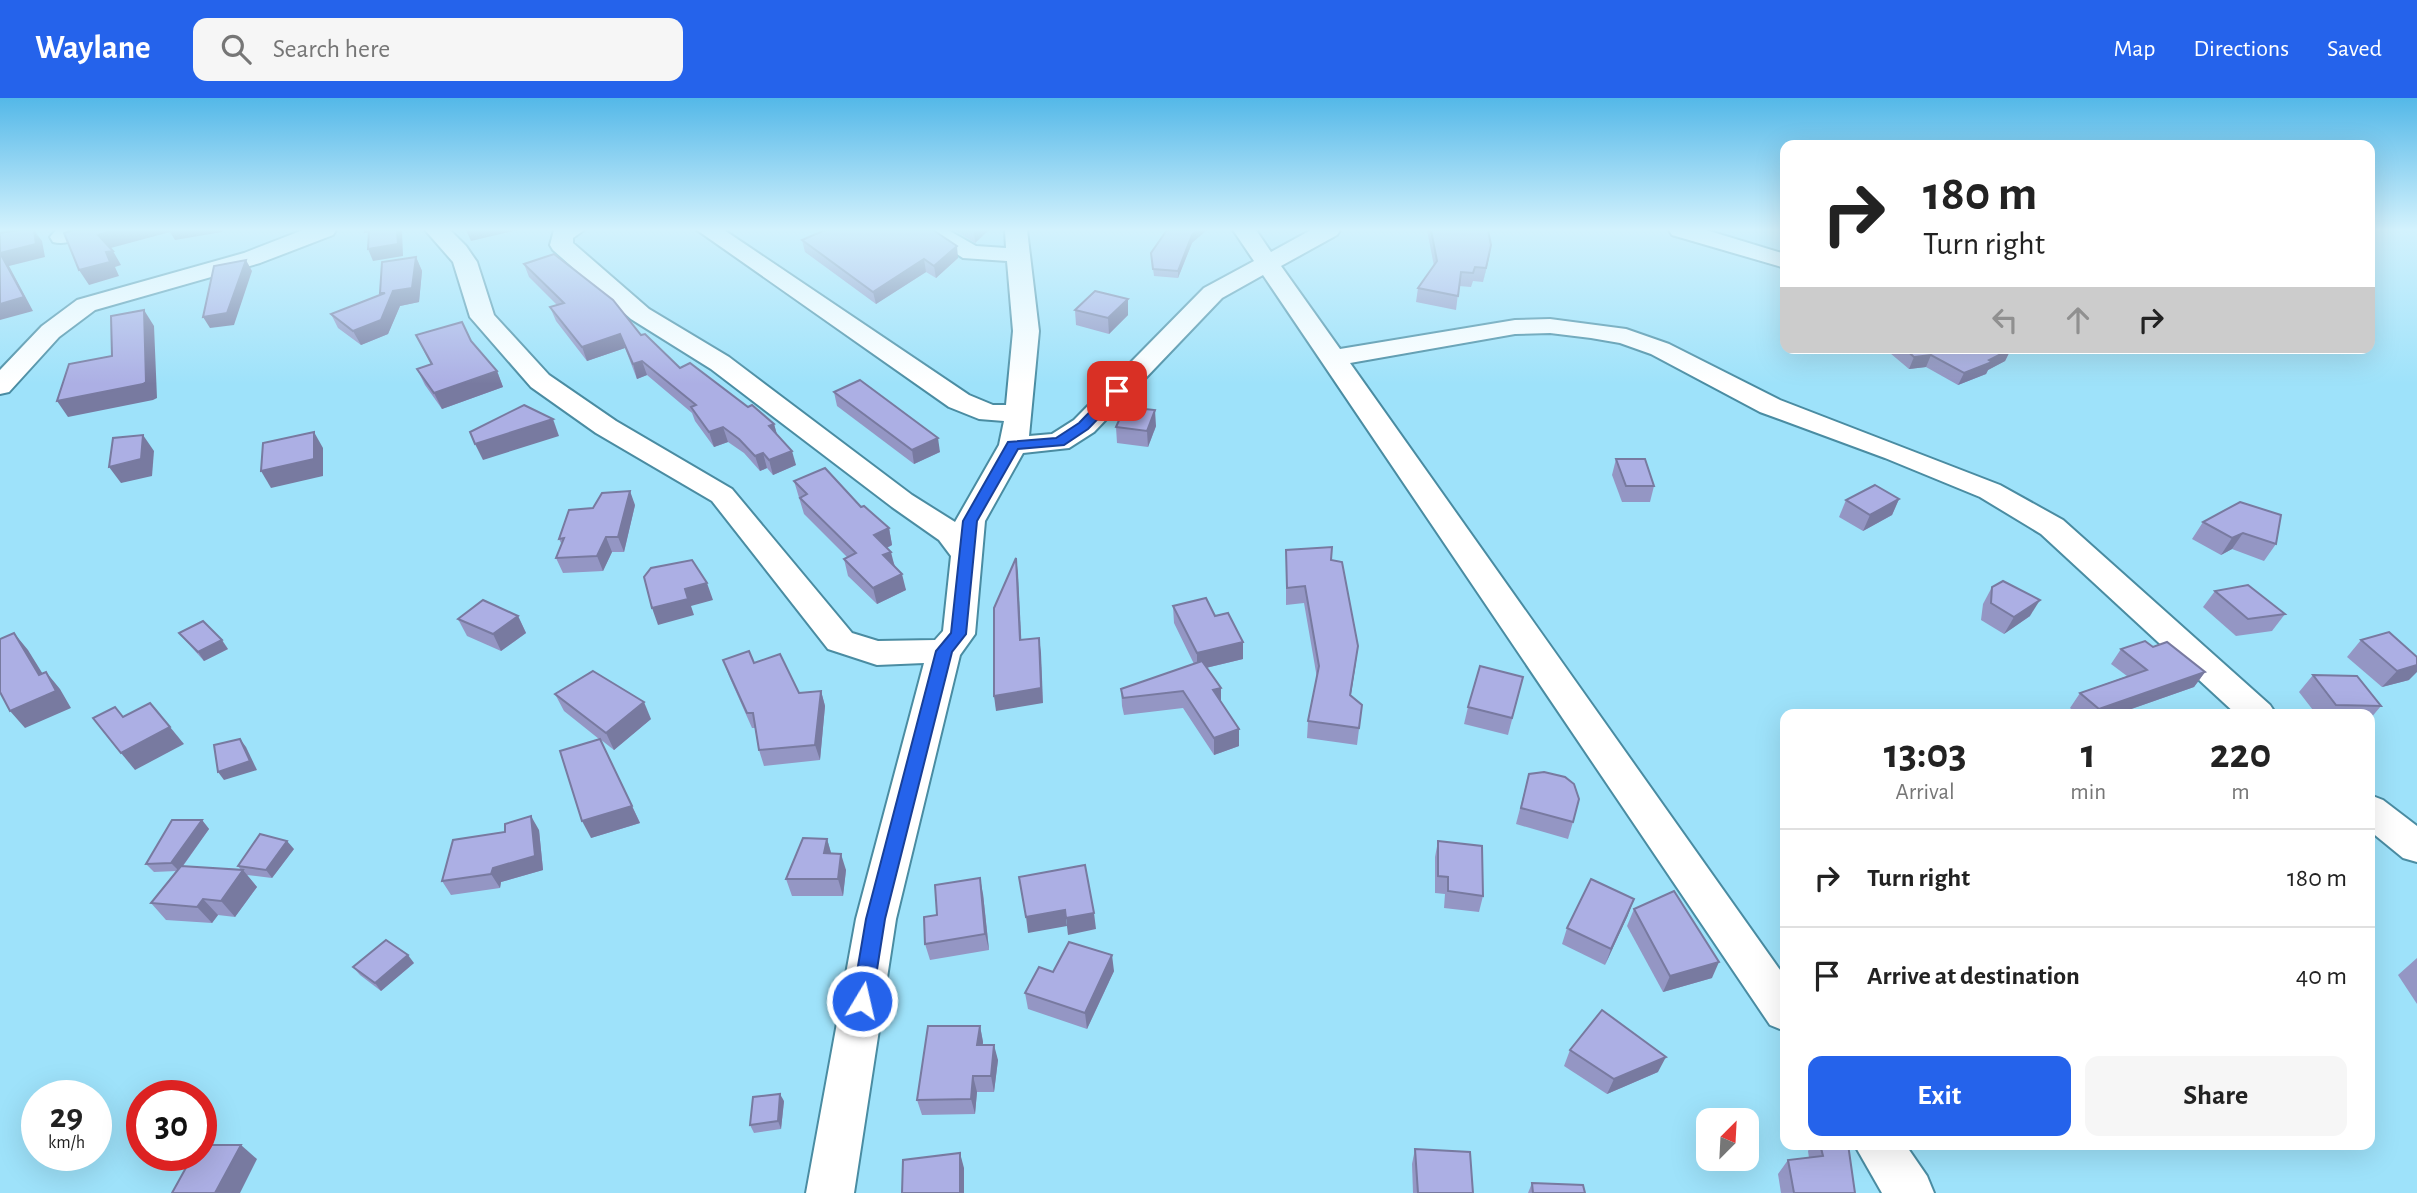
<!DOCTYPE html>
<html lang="en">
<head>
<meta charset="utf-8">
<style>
	body { margin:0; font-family:"Alegreya Sans",sans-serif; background:#f6f6f6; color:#222; height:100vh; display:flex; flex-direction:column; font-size:26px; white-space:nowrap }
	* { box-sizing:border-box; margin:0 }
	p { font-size:23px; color:#767676 }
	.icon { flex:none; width:38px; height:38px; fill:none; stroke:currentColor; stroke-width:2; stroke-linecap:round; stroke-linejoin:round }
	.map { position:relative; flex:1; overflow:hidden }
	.drawer { position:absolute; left:1780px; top:611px; width:595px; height:441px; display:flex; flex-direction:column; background:#fff; border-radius:14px; box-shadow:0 7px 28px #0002 }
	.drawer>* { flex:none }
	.banner { position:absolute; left:1780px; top:42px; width:595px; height:214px; border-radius:14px; box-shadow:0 7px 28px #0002; background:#fff; color:#222; overflow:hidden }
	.needle { width:46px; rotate:24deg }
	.fabs { position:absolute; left:1696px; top:1010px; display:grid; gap:14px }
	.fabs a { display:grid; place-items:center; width:63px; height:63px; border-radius:14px; background:#fff; box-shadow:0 7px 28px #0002; font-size:35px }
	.speed { position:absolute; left:21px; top:982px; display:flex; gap:14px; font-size:35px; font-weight:700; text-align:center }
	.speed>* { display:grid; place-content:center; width:91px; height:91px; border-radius:50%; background:#fff; box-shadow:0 7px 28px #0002; line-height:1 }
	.speed small { font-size:18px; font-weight:400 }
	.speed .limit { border:10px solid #d22; background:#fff; color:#111 }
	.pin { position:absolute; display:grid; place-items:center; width:60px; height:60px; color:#fff; margin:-30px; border-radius:14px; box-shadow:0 4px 10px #0006 }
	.me { position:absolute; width:77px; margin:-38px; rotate:9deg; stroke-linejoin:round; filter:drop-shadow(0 0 5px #0008) }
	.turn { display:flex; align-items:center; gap:24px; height:147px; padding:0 28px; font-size:32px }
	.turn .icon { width:91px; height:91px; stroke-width:2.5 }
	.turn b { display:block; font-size:49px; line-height:60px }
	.lanes { display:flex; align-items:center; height:66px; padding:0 28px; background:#0003; justify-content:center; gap:35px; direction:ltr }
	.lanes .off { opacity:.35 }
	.eta { display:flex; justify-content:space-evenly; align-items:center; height:119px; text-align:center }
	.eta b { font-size:42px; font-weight:700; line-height:49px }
	.action { display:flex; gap:14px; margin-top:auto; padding:14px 28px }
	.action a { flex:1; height:80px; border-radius:14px; background:#2563eb; color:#fff; font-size:28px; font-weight:700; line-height:80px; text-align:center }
	.action a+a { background:#f6f6f6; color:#222 }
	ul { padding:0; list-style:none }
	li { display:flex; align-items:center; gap:21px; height:98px; padding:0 28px; border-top:2px solid #e0e0e0 }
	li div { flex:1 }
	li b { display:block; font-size:26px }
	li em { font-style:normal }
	header { display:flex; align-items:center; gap:42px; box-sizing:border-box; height:98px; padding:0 35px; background:#2563eb; color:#fff }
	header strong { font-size:33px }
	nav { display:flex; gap:38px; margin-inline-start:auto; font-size:24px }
	.search { width:490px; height:63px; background:#f6f6f6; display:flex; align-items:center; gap:18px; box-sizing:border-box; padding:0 24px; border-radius:14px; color:#767676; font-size:26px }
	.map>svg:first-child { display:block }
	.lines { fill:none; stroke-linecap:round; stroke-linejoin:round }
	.street-casing { stroke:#4a8ca2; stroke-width:4 }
	.street { fill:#fff; fill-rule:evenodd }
	.wall { fill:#9496c4 }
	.shaded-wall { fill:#787aa0 }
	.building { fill:#acafe4; stroke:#787aa0; stroke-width:2 }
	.route { fill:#2563eb; stroke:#184099; stroke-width:2 }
</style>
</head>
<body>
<header>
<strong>Waylane</strong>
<div class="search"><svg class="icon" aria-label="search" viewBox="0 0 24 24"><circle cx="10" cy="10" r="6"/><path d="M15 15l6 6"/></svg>Search here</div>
<nav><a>Map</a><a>Directions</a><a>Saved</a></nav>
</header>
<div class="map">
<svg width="2417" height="1095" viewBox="0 0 2417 1095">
	<rect width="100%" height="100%" fill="#9ee2fa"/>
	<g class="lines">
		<defs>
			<g id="street">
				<path d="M56,132H83C76,143 65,147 53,144L50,139Z"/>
				<path d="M303,132H336L333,137L260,165L95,212L59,239L9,294L0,296V272L42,228L77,202L244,155Z"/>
				<path d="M425,132H450L466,148L477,164L494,217L549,277L616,323L732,391L852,535L878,543L935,542L943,533L951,458L939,442L892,409L711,271L631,221L553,152L550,147L554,132H584L573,140V145L649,211L729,259L912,397L955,424L999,347L1004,323L979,321L949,309L697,132H724L969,297L993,307H1006L1013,233L1007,163L963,160L920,132H948L976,148L1006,150L1005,132H1027L1039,233L1029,338L1052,336L1074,322L1204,190L1254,163L1233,132H1256L1271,154L1311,132H1340L1337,137L1281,168L1340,251L1515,222L1550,221L1626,231L1669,246L1780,302L2000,387L2063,422L2270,607L2276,616H2236L2041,436L1980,399L1885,360L1760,314L1651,256L1620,245L1591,240L1550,235L1515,236L1350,265L1785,879V933L1770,927L1263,177L1222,200L1094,334L1069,350L1023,355L985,423L975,536L960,557L896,821L854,1095H806L856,821L924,565L877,567L828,551L712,403L596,335L531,289L470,219L453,164Z"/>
				<path d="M1669,132H1706L1785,156V170L1672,137Z"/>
				<path d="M2370,697L2383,702L2417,728V764L2403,760L2370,733Z"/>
				<path d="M1854,1046H1905L1927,1078L1934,1095H1882Z"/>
			</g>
		</defs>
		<use href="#street" class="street-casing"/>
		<use href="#street" class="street"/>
	</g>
	<g class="wall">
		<path d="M954,132H989L975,145Z"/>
		<path d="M1427,132H1488L1491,147L1483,184L1473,183L1471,189L1459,188L1456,212L1416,204L1418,190L1434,168Z"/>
		<path d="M802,142L958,160L936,180L926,174L876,206L805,154Z"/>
		<path d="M1192,145L1178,180L1154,178L1151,155Z"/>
		<path d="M416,159L422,173L419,204L400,208L388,236L361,247L338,230L331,216L381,196Z"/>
		<path d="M524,166L641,237L680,270L748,309L774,326L777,337L796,367L773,377L767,370L760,373L744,355L728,344L714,349L695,323L692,315L647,277L637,281L625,250L587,263L556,223L550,209L557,207L529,179Z"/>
		<path d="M1075,212L1128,217L1109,236L1076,227Z"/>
		<path d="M416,237L471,243L497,273L503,289L442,311L425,287L417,271L431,267Z"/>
		<path d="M1884,250H2009L2011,251L2005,263L1988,272L1986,276L1958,287L1926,269L1909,271Z"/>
		<path d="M834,294L940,354L914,366L837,308Z"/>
		<path d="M1156,328L1148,349L1117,345L1116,329Z"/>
		<path d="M1616,361L1654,388L1650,404H1622L1612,377Z"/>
		<path d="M794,383L861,409L889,430L892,447L887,450L906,492L877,506L848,478L844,461L847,459L804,416Z"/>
		<path d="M1899,401L1892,417L1863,433L1839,419L1846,402Z"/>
		<path d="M2240,404L2276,446L2264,463L2232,451L2221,457L2192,441L2203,424Z"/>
		<path d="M635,407L624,454H612L603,473L563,475L556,460L562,447L559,441Z"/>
		<path d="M1286,452L1331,462L1356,564L1351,597L1362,607L1357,647L1307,640L1308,623L1317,580L1304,505L1286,507Z"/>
		<path d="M1992,489L2030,518L2004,536L1981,522L1983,506Z"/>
		<path d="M2215,493L2285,516L2272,533L2236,538L2203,509Z"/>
		<path d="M1173,508L1215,518L1243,561L1206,570L1239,648L1214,657L1183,610L1124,617L1122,608L1121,591L1194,566L1174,525Z"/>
		<path d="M518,518L526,535L501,553L467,538L458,521Z"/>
		<path d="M179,535L228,551L204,563L186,543Z"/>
		<path d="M2361,542L2409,582L2382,589L2347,559Z"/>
		<path d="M2121,551L2205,574L2194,589L2117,616H2077L2070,610L2080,595L2127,578L2111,566Z"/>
		<path d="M723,562L754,565L799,595L821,593L825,608L820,662L764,668L759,652L755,630H752L729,578Z"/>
		<path d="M2313,577L2381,608L2370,621V616H2316L2299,594Z"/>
		<path d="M1523,579L1508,637L1464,626L1468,609Z"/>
		<path d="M555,596L651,621L614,652L600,641L640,725L591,740L599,641L564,613Z"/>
		<path d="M1529,676L1573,724L1568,741L1516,726Z"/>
		<path d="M202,722L209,731L183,768L241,772L238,768L294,751L272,780L247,777L257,789L235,819L218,817L212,825L166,822L151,805L176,773L154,774L146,766Z"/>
		<path d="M539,732L543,772L501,784L500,790L451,797L442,783L505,734Z"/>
		<path d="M827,741L831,755L846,772L843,798H792L786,781Z"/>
		<path d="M1438,743L1483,798L1479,814L1444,810L1445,796L1435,795V759Z"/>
		<path d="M983,796L989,852L930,862L925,846L937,817Z"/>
		<path d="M1634,811L1712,880L1663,894L1627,828Z"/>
		<path d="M1628,817L1605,867L1562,846L1567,830Z"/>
		<path d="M2417,860V906L2398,877Z"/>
		<path d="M414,865L381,893L360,877L353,869Z"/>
		<path d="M1114,873L1087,931L1028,911L1025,895L1053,874Z"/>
		<path d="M980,928L983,944V947L998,962L994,994H977L975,1016L922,1017L917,1002Z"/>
		<path d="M1570,952L1658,974L1607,996L1564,968Z"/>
		<path d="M784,1003L781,1031L754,1035L750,1027Z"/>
		<path d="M1812,1046H1848L1855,1095H1781L1778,1076L1788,1062L1809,1060L1808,1053Z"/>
		<path d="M1415,1051L1473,1095H1413L1412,1066Z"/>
		<path d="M1532,1085L1585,1095H1528Z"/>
	</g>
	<g class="shaded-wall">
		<path d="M34,132L42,143L45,159L9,168L33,213L0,222V155Z"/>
		<path d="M114,132H222V134L175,142L170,134L107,151L98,137Z"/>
		<path d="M397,132H402L403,158L373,163L368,151Z"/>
		<path d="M466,132H518L471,143Z"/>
		<path d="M974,132H989L975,145Z"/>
		<path d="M1198,132H1207L1192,145L1178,180V173L1192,137Z"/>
		<path d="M1491,147L1489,160L1483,184L1486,170Z"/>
		<path d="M957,148L958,160L936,180L934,168Z"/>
		<path d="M113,153L121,167L115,169L119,178L89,187L79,172L106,154Z"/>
		<path d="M416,159L422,173L419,204L400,208L388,236L361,247L353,233L393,193Z"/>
		<path d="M924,161L926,174L876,206L873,194Z"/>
		<path d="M246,162L252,173L234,227L210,230L203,219Z"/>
		<path d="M1128,201V217L1109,236L1108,220Z"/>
		<path d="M144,212L154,228L157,300L153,302L68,319L57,303L143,286Z"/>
		<path d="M620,236L625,250L587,263L582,249Z"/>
		<path d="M2011,251L2005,263L1988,272L1986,276L1958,287L1964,275Z"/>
		<path d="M1931,257L1926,269L1909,271L1914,259Z"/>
		<path d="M642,263L647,277L637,281L633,266Z"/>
		<path d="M497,273L503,289L442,311L434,295Z"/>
		<path d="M1155,312L1156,328L1148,349L1147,333Z"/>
		<path d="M553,321L559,338L483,362L475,346Z"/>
		<path d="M774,326L778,340L769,328Z"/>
		<path d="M723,329L728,344L714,349L709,334Z"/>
		<path d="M314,334L323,350V378L271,390L261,373Z"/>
		<path d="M143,337L154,353L152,378L121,385L109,369Z"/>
		<path d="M938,340L940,354L914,366L912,352Z"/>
		<path d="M792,353L796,367L773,377L769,362Z"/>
		<path d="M763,355L767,370L760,373L755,358Z"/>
		<path d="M630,393L635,407L624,454L618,439Z"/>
		<path d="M1899,401L1892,417L1863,433L1870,417Z"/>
		<path d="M889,430L892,447L878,454L874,437Z"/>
		<path d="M2243,435L2232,451L2221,457L2232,440Z"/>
		<path d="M606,439L612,454L603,473L597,458Z"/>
		<path d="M891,454L895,470L883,457Z"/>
		<path d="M1016,460L1018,475L1022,556L1020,542Z"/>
		<path d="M902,476L906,492L877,506L873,490Z"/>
		<path d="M707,485L713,502L691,508L694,517L658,527L652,510L685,491Z"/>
		<path d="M2040,502L2030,518L2004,536L2014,519Z"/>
		<path d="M518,518L526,535L501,553L493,536Z"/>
		<path d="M14,535L28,552L54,594L46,574L60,591L71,610L25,630L10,613L39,577Z"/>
		<path d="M1039,540L1041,555L1043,605L996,613L994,598Z"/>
		<path d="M222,542L228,551L204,563L198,554Z"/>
		<path d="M1243,544V561L1197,572V555Z"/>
		<path d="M1358,548L1356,564L1348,613L1350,597Z"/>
		<path d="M2417,567V574L2409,582L2382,589L2397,573Z"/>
		<path d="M2205,574L2194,589L2117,616H2096L2099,611Z"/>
		<path d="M1221,590V606L1213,592Z"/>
		<path d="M821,593L825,608L820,662L815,647Z"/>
		<path d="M644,604L651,621L614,652L606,635Z"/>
		<path d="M170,629L184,646L135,672L121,655Z"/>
		<path d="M1239,631V648L1214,657V640Z"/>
		<path d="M240,641L246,649L257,672L224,682L218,674Z"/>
		<path d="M632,708L640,725L591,740L582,723Z"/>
		<path d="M531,718L539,732L543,772L501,784L500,790L491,776L493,770Z"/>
		<path d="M202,722L209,731L179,773L171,765Z"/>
		<path d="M827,741L832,758L824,755Z"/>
		<path d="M287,743L294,751L272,780L266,772Z"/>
		<path d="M841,756L846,772L843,798L838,781Z"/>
		<path d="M243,772L257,789L235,819L221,803Z"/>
		<path d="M980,780L983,796L989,852L985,836Z"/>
		<path d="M203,801L218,817L212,825L197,809Z"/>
		<path d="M1634,801L1628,817L1605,867L1611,851Z"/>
		<path d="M1065,812L1067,828L1028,835L1026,819Z"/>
		<path d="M1094,815L1096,831L1068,837L1066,820Z"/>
		<path d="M408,857L414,865L381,893L375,885Z"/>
		<path d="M1112,857L1114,873L1087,931L1085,915Z"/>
		<path d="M1719,864L1712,880L1663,894L1670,878Z"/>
		<path d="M980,928L983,944L981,962L977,947Z"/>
		<path d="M994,947L998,962L994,994L991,978Z"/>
		<path d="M1666,959L1658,974L1607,996L1614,981Z"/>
		<path d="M973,978L977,994L975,1016L971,1001Z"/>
		<path d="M780,996L784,1003L781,1031L778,1023Z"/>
		<path d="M241,1047L257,1061L240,1095H215Z"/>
		<path d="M960,1055L964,1070V1095H960Z"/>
	</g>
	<g class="building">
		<path d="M19,132H34L36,146L0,155L24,199L0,206V135Z"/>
		<path d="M73,132H114L98,137L113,153L106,154L110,164L79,172L64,135Z"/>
		<path d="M365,132H397L398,146L368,151L369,133L365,134Z"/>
		<path d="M825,132H933L957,148L934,168L924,161L873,194L802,142Z"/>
		<path d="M1167,132H1198L1192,137L1178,173L1153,171L1151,155Z"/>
		<path d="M1431,132H1488L1491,147L1486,170L1475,169L1473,175L1461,174L1458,198L1418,190L1437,163Z"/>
		<path d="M554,156L613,202L641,237L645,236L680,270L690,265L748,309L752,307L774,326L769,328L792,353L769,362L763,355L755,358L739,341L723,329L709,334L691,309L696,307L642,263L633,266L620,236L582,249L550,209L564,205L524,166Z"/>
		<path d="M416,159L412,190L393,193L381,222L353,233L331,216L385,195H380L382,164Z"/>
		<path d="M246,162L227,215L203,219L214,168Z"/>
		<path d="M1095,193L1128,201L1108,220L1075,212Z"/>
		<path d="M144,212L146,284L143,286L57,303L69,266L112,258L111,218Z"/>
		<path d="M462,224L471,243L497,273L434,295L417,271L432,266L416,237Z"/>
		<path d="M1904,250H2009L2011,251L1989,262L1992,264L1964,275L1931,257L1914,259Z"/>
		<path d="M860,282L938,340L912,352L834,294Z"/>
		<path d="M524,307L553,321L475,346L470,334Z"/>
		<path d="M1125,309L1155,312L1147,333L1116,329Z"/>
		<path d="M314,334V361L261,373L263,345Z"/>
		<path d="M143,337L141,361L109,369L113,340Z"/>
		<path d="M1616,361H1645L1654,388H1626Z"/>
		<path d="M825,370L861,409L864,408L889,430L874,437L891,454L883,457L902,476L873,490L844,461L856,455L800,400L807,396L794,383Z"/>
		<path d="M1875,387L1899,401L1870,417L1846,402Z"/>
		<path d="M630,393L618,439H606L597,458L556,460L564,440L559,441L569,412L593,410L602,395Z"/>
		<path d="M2240,404L2281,417L2276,446L2243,435L2232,440L2203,424Z"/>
		<path d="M1332,449L1331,462L1342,464L1358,548L1350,597L1362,607L1359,630L1308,623L1319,568L1305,488L1287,490L1286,452Z"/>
		<path d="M1016,460L1020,542L1039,540L1041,590L994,598V510Z"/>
		<path d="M692,462L707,485L685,491L688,501L652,510L644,479L651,470Z"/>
		<path d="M2003,483L2040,502L2014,519L1991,505L1992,489Z"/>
		<path d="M2248,487L2285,516L2248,521L2215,493Z"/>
		<path d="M1206,500L1215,518L1228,515L1243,544L1197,555L1173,508Z"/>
		<path d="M483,502L518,518L493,536L458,521Z"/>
		<path d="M203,523L222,542L198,554L179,535Z"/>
		<path d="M2389,534L2417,559V567L2397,573L2361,542Z"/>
		<path d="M14,535L39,577L46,574L56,593L10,613L0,594V541Z"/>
		<path d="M2145,543L2153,549L2167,544L2205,574L2099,611L2080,595L2147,572L2121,551Z"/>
		<path d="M749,553L754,565L780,556L799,595L821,593L815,647L759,652L753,615H747L723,562Z"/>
		<path d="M1202,563L1221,590L1213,592L1239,631L1214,640L1183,593L1123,600L1121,591Z"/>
		<path d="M1480,568L1523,579L1512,620L1468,609Z"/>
		<path d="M593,573L644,604L606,635L555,596Z"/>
		<path d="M2313,577L2357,578L2381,608L2336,607Z"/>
		<path d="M150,605L170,629L121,655L93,620L115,609L123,619Z"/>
		<path d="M240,641L250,663L218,674L214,647Z"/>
		<path d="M600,641L632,708L582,723L560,653Z"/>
		<path d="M1544,674L1565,679L1574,686L1579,701L1573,724L1521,710L1529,676Z"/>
		<path d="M531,718L535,758L493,770L491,776L442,783L453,742L505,734V726Z"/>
		<path d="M172,722H202L171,765L146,766Z"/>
		<path d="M260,736L287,743L266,772L238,768Z"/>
		<path d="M803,740L827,741L824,755L841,756L838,781H786Z"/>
		<path d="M1438,743L1482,748L1483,798L1448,793V779L1438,778Z"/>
		<path d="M1085,767L1094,815L1066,820L1065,812L1026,819L1019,779Z"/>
		<path d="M181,768L243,772L221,803L203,801L197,809L151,805Z"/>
		<path d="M980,780L985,836L925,846L924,819L937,817L935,787Z"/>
		<path d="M1591,781L1634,801L1611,851L1567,830Z"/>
		<path d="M1674,793L1719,864L1670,878L1634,811Z"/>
		<path d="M386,842L408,857L375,885L353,869Z"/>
		<path d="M1069,844L1112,857L1085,915L1025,895L1039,869L1053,874Z"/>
		<path d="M1602,912L1666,959L1614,981L1570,952Z"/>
		<path d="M928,928H980L977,947H994L991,978H973L971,1001L917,1002Z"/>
		<path d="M780,996L778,1023L750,1027L753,999Z"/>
		<path d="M1820,1046H1848L1855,1095H1794L1788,1062L1823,1058Z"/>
		<path d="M201,1047H241L215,1095H172L193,1057H201Z"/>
		<path d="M1415,1051L1470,1054L1473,1095H1418Z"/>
		<path d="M960,1055V1095H902L903,1062Z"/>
		<path d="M1532,1085L1583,1087L1585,1095H1533Z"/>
	</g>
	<linearGradient id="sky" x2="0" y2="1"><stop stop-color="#54b8e8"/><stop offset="0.46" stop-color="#d3f2fd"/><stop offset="1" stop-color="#d3f2fd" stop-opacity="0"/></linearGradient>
	<rect width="2417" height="286" fill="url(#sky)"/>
	<path class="route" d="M1117,289L1122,290V296L1088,331L1064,347L1018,351L977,423L966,536L952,554L885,821L872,903L869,909L862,912L855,909L852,903L866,821L936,553L951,535L963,423L1008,344L1056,340L1079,325L1113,290Z"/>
</svg>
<div class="fabs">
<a><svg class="needle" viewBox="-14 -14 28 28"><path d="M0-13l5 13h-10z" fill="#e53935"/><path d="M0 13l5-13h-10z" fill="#767676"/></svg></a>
</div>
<div class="speed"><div>29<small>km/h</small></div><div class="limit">30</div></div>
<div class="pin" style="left:1117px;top:293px;background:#d93025"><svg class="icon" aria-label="arrive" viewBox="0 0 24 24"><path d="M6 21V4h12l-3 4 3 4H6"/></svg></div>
<svg class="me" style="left:862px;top:903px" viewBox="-20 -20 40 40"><circle r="17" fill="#2563eb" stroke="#fff" stroke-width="3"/><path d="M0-11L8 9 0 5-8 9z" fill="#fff"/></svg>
<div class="banner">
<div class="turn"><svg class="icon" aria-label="right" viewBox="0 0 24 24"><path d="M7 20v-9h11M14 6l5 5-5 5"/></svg><div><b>180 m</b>Turn right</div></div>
<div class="lanes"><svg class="icon off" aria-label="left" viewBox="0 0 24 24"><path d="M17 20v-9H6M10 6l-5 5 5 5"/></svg><svg class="icon off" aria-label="ahead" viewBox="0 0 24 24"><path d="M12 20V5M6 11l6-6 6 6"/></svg><svg class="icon" aria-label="right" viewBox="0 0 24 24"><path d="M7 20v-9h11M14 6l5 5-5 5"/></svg></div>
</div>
<section class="drawer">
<div class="eta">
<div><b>13:03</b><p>Arrival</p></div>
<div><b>1</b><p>min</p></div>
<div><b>220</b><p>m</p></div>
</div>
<ul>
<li><svg class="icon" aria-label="right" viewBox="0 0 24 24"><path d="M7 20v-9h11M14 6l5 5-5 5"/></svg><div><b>Turn right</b></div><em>180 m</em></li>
<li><svg class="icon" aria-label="arrive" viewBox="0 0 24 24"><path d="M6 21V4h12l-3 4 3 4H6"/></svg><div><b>Arrive at destination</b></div><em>40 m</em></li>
</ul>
<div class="action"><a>Exit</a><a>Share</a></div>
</section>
</div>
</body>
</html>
